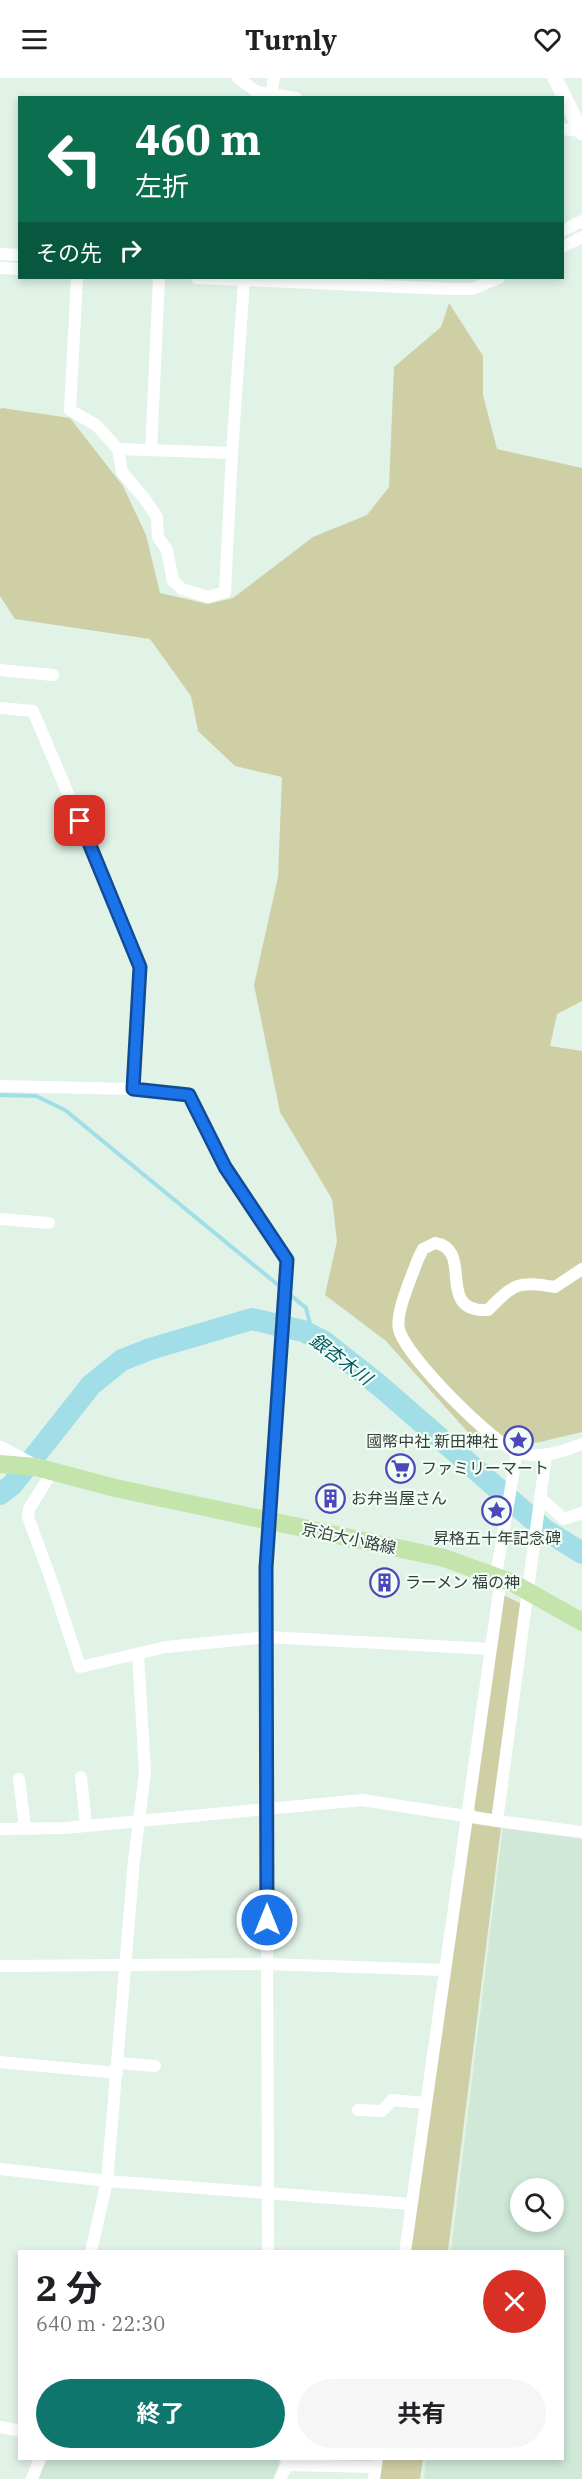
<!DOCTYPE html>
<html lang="ja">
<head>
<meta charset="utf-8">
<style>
	body { margin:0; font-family:"IBM Plex Serif","Noto Sans JP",serif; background:#f6f6f6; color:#202124; height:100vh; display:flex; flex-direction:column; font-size:22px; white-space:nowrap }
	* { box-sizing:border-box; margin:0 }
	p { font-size:20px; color:#757577 }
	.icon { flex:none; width:33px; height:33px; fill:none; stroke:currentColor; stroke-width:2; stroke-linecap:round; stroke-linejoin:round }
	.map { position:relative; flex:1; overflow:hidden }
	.panel { position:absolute; left:18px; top:2172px; width:546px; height:210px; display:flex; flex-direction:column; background:#fff; border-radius:0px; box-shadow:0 3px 9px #0003 }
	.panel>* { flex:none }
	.banner { position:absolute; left:18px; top:18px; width:546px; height:183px; border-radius:0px; box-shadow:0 3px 9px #0003; background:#0b6e4f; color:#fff; overflow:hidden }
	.buttons { position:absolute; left:510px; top:2100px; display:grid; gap:12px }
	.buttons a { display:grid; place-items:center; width:54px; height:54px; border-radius:50%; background:#fff; box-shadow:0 3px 9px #0003; font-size:30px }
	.pin { position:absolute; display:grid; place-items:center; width:51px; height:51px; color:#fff; margin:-26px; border-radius:12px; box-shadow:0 3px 9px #0006 }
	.me { position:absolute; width:66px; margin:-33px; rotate:0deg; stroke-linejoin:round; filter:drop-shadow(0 0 4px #0008) }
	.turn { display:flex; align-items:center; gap:21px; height:126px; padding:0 18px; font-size:27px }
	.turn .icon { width:78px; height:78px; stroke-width:2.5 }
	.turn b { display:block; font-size:42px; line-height:51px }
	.then { display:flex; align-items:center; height:57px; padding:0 18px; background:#0003; gap:12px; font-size:22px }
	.round { display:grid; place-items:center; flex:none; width:63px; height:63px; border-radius:32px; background:#f6f6f6 }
	.headline { display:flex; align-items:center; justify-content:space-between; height:102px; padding:0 18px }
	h1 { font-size:36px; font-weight:700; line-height:45px }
	.primary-button { display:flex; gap:12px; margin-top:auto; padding:12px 18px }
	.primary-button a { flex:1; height:69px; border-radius:36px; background:#0f766e; color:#fff; font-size:24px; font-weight:700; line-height:69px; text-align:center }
	.primary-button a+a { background:#f6f6f6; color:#202124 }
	header { display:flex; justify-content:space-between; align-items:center; height:78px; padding:0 18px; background:#fff; font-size:27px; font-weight:700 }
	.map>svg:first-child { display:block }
	.built { fill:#cfe8d8; fill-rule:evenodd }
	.green { fill:#cfcfa6 }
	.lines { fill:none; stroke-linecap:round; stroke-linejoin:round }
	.stream { stroke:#a1dee7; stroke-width:4 }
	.river { stroke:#a1dee7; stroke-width:22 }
	.minor { stroke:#fff; stroke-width:12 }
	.tertiary { stroke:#fff; stroke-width:15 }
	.primary { stroke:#c3e4aa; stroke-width:18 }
	.route-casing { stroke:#114b97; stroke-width:15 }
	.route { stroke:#1a73e8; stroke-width:10 }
	.labels { text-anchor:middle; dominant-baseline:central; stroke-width:4.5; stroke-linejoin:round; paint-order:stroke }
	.poi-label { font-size:16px; fill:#373d39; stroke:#f0fef5; text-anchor:start }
	.street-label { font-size:16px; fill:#373d39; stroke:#f0fef5 }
	.water-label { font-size:18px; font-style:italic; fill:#005a64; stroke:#f0fef5 }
</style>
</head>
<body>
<header><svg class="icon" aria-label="menu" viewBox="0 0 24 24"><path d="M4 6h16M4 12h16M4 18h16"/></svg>Turnly<svg class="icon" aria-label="heart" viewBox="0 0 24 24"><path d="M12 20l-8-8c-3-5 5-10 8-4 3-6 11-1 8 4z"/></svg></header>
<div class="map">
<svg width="582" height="2401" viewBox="0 0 582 2401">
	<rect width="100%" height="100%" fill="#e1f2e7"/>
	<g class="built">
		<path d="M503,1750L582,1761V2401H424L426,2381L562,2380V2174L451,2173ZM520,2110H554V2144H520Z"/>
		<path d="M48,2381H280L274,2401H36Z"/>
	</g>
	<g class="green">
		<path d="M449,225L483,278V317L497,371L582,390V923L557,936L550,968L582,973V1354L540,1364L482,1370L386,1263L325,1217L337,1163L332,1121L280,1034L254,907L278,799L282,699L235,688L198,653L191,618L150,561L15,541L0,518V331L2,330L70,340L123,408L146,457L160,515L208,526L233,520L313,459L367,437L389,409L394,289L441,249Z"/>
		<path d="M503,1517L522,1526L492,1736L476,1733L473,1729Z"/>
		<path d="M473,1744L501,1749L448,2173L408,2174L470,1746Z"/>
		<path d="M379,2381H423L420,2401H377Z"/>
	</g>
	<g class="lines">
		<g class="stream">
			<path d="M0,1017L36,1018L65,1032L283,1211"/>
			<path d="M289,1216L306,1230L313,1257L323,1263"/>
		</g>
		<path class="river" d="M0,1416L12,1407L91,1307L122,1282L150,1271L252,1241L303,1253L323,1263L380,1308L545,1452L582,1475"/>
		<g class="minor">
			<path d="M238,0L257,14L296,20"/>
			<path d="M271,16L274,0"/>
			<path d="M562,51L581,53"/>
			<path d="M562,153L582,143"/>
			<path d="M562,169L582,159"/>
			<path d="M0,176L20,177"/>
			<path d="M0,190L20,191"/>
			<path d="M77,200L70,332L96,347L118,371L232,375L244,202"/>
			<path d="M197,200L450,211H472L499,200"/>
			<path d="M118,371L122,394L144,420L157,439L158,459L167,472L173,503L182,511L208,519L225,514L232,375"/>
			<path d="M151,372L159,200"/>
			<path d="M0,592L53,597"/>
			<path d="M0,630L33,633L131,864L140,889L133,1011"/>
			<path d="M0,1008L133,1011L189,1017L225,1090L287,1182L266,1490L268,2174"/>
			<path d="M0,1141L49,1145"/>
			<path d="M582,1191L555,1209C517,1203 515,1205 488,1232C434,1235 475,1171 435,1165L423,1171L418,1181C412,1198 395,1235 399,1251C404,1277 494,1367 519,1375C540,1381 562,1374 582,1366"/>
			<path d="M52,1394L29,1431L28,1439L53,1507L80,1589L166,1569L268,1559L490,1571"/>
			<path d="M540,1420L564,1441L582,1435"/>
			<path d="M496,1497L517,1374"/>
			<path d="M81,1699L86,1747"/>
			<path d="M19,1701L25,1750"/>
			<path d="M497,1743L546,1377"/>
			<path d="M0,1751L65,1750L362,1722L497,1743L582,1754"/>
			<path d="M0,1888L267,1886L444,1892"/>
			<path d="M0,1984L117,1995"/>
			<path d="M118,1985L155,1988"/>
			<path d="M358,2032L382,2033L392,2022L425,2025"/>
			<path d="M0,2091L107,2103L411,2126"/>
			<path d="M91,2174L107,2103L134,1783L145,1694L138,1576"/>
			<path d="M405,2174L501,1500"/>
			<path d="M0,2349L20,2353"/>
			<path d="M286,2380L287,2387L375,2389"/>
			<path d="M32,2401L40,2380"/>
			<path d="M280,2401L287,2387"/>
			<path d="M374,2401L377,2380"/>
		</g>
		<g class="tertiary">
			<path d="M555,0L582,55"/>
			<path d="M0,1370L32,1387"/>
		</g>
		<path class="primary" d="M0,1386L36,1389L115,1410L444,1480L513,1505L582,1544"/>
	</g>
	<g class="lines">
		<defs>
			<path id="route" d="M80,743L140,889L133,1011L189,1017L225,1089L287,1182L266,1490L267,1842"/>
		</defs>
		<use href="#route" class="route-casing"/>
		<use href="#route" class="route"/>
	</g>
	<defs>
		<symbol id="sight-ring" viewBox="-11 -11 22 22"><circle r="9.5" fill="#f0fef5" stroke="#5145bc" stroke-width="1.5"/><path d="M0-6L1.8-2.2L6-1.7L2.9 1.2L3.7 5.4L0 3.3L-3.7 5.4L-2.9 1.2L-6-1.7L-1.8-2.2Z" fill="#5145bc"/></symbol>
		<symbol id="supermarket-ring" viewBox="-11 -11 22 22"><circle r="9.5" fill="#f0fef5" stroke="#5145bc" stroke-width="1.5"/><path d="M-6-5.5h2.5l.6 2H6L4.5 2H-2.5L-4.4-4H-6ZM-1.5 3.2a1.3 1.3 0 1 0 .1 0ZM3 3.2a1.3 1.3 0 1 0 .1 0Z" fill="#5145bc"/></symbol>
		<symbol id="building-ring" viewBox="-11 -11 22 22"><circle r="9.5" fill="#f0fef5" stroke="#5145bc" stroke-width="1.5"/><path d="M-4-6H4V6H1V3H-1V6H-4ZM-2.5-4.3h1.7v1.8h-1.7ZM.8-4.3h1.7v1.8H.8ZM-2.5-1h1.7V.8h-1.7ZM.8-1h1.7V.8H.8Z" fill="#5145bc"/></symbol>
	</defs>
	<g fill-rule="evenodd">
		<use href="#sight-ring" x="502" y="1346" width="33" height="33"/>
		<use href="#supermarket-ring" x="384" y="1374" width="33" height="33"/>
		<use href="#building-ring" x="314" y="1404" width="33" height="33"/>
		<use href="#sight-ring" x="480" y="1416" width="33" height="33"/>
		<use href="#building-ring" x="368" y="1488" width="33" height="33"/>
	</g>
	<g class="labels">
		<g class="poi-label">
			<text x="498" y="1363" text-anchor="end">國幣中社 新田神社</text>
			<text x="421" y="1390">ファミリーマート</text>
			<text x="351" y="1420">お弁当屋さん</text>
			<text x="497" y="1460" text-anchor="middle">昇格五十年記念碑</text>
			<text x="405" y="1504">ラーメン 福の神</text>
		</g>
		<g class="street-label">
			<text transform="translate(349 1460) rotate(12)">京泊大小路線</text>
		</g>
		<g class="water-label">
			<text transform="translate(341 1281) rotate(37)">銀杏木川</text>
		</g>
	</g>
</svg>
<div class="buttons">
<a><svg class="icon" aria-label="search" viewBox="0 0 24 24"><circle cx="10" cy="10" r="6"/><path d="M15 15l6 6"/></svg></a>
</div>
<div class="pin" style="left:80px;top:743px;background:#d93025"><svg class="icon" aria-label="arrive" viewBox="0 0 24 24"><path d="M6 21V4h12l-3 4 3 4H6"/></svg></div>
<svg class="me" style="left:267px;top:1842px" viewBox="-20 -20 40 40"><circle r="17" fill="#1a73e8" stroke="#fff" stroke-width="3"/><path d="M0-11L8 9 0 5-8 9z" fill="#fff"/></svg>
<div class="banner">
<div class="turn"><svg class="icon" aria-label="left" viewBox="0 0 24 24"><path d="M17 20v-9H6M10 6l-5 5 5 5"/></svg><div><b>460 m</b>左折</div></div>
<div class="then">その先<svg class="icon" aria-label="right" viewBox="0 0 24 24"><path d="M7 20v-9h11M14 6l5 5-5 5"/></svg></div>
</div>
<section class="panel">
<div class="headline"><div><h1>2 分</h1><p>640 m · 22:30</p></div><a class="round" style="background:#d93025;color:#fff"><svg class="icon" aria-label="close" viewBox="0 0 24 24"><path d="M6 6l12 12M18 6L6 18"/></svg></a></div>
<div class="primary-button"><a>終了</a><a>共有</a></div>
</section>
</div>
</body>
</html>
